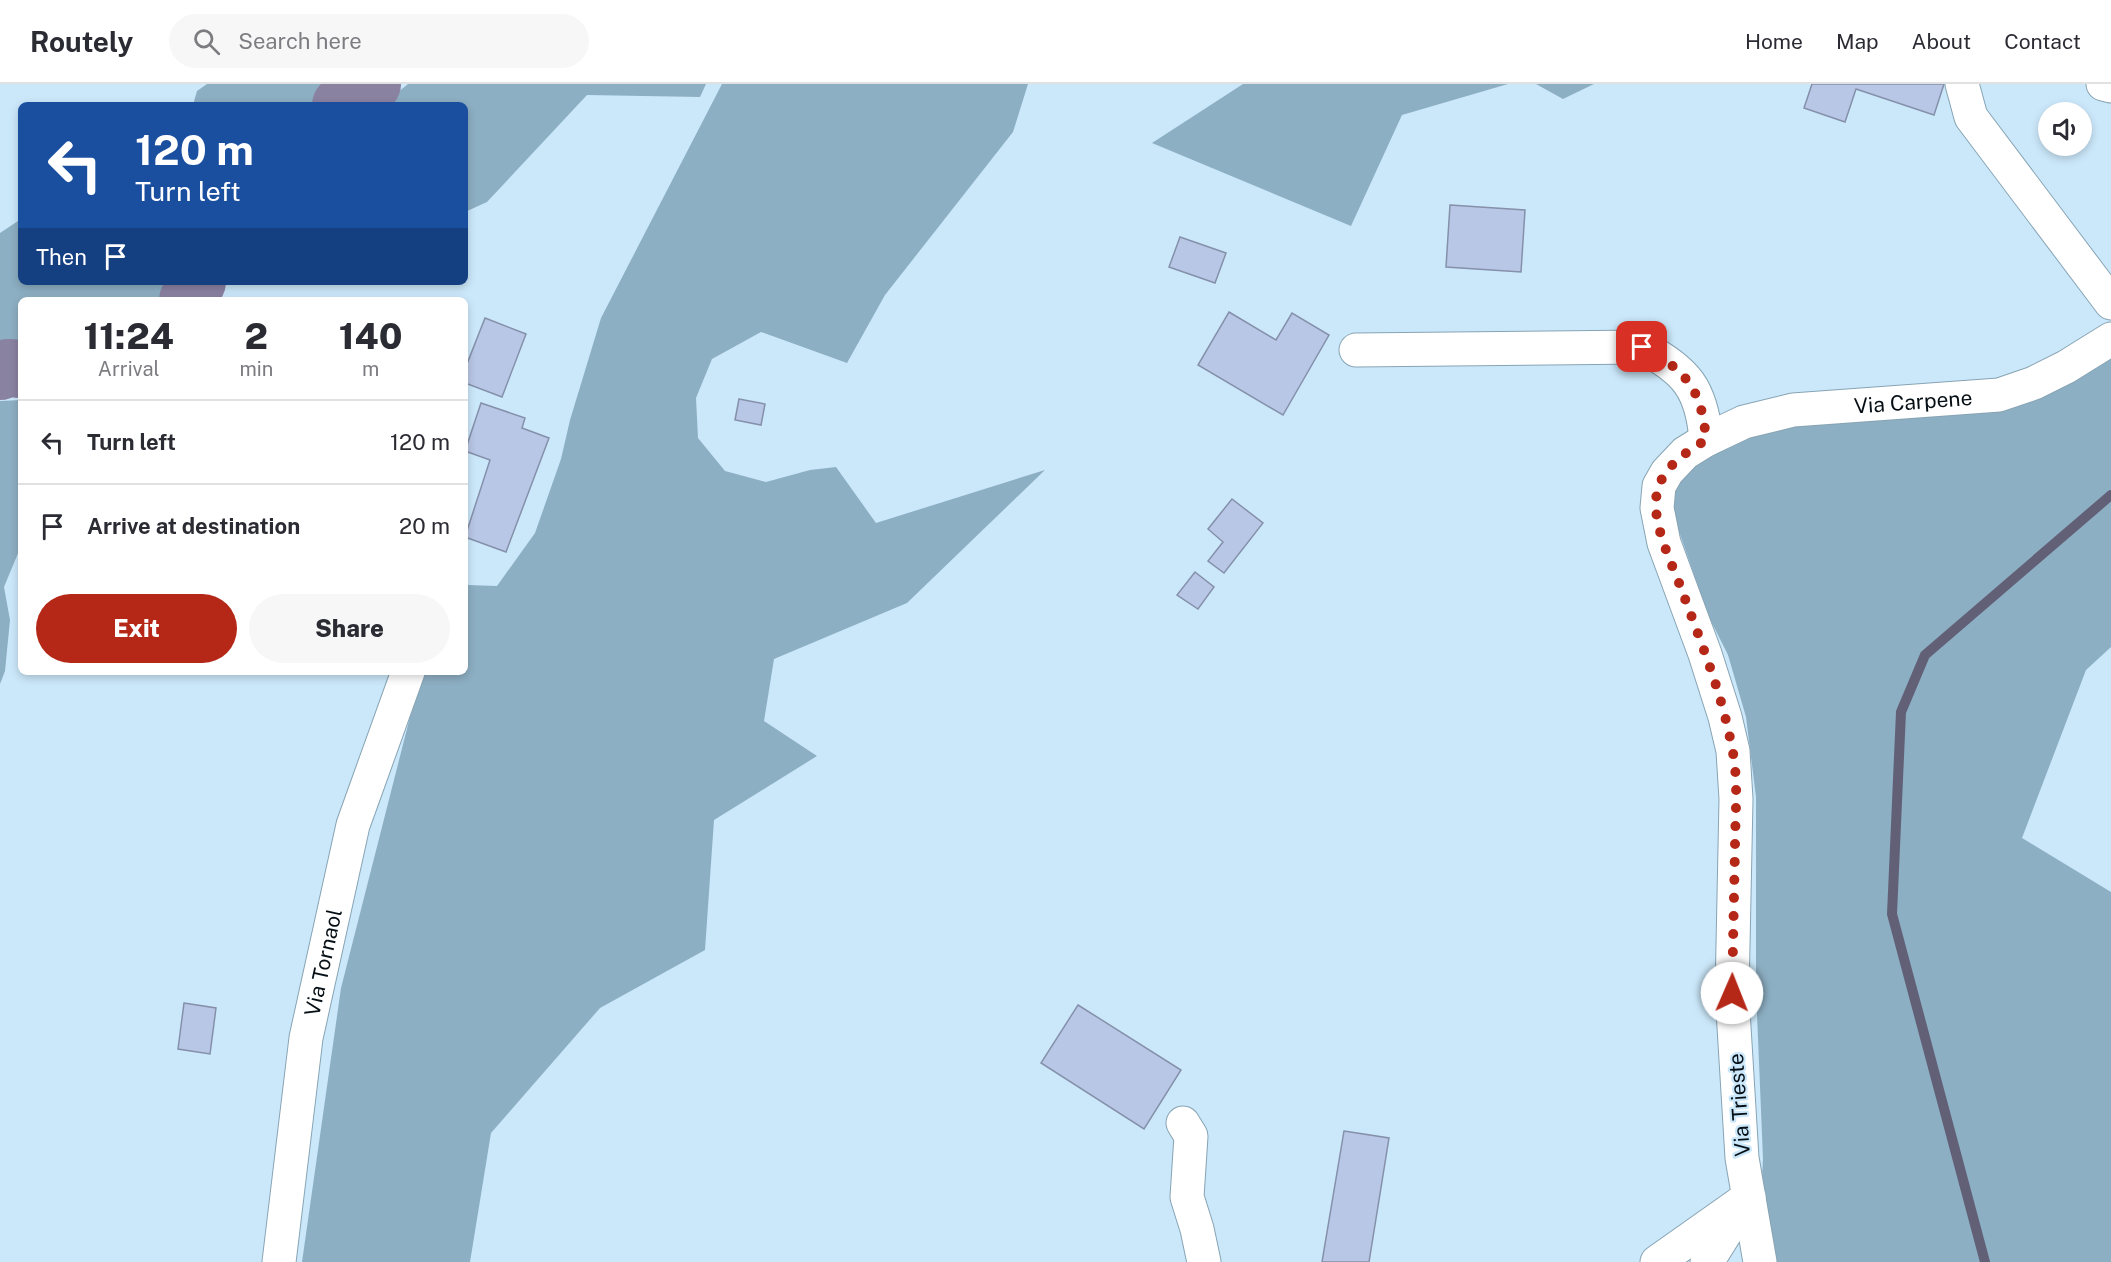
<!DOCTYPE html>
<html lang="en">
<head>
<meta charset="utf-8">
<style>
	body { margin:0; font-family:"Public Sans",sans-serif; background:#f7f7f7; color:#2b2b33; height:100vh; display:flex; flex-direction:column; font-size:22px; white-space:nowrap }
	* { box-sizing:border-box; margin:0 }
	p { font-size:20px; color:#7c7c81 }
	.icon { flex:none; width:33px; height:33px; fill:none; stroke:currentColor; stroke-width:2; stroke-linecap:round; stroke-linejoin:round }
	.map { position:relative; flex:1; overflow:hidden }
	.panel { position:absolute; left:18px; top:213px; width:450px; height:378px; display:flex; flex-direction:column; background:#fff; border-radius:9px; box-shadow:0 3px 9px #0003 }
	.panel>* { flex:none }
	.banner { position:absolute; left:18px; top:18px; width:450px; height:183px; border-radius:9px; box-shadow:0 3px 9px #0003; background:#1a4fa0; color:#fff; overflow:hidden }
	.fabs { position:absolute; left:2038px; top:18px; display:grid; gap:12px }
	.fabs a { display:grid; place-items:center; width:54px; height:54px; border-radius:50%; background:#fff; box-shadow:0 3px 9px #0003; font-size:30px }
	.pin { position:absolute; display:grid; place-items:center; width:51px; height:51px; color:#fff; margin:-26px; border-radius:12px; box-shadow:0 3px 9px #0006 }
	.me { position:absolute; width:66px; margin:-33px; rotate:1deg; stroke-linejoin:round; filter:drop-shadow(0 0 4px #0008) }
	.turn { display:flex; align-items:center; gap:21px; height:126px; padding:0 18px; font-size:27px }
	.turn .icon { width:78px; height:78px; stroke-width:2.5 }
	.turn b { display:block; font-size:42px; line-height:51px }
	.then { display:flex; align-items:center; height:57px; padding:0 18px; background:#0003; gap:12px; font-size:22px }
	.eta { display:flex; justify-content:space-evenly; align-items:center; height:102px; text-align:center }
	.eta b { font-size:36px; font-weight:800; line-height:42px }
	.primary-button { display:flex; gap:12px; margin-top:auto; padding:12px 18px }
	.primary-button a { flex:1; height:69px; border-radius:36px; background:#b52717; color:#fff; font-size:24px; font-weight:800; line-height:69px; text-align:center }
	.primary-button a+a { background:#f7f7f7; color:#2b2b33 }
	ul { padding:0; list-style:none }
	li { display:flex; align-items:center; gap:18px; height:84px; padding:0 18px; border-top:2px solid #e1e1e2 }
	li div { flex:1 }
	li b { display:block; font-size:22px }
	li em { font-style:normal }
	header { display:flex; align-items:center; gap:36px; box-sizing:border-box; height:84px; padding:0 30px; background:#fff; border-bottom:2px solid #e1e1e2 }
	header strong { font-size:28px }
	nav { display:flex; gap:33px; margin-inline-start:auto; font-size:21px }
	.search { width:420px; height:54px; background:#f7f7f7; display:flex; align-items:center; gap:15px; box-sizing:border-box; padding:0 21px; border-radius:33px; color:#7c7c81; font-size:22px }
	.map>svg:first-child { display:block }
	.forest { fill:#8dafc3 }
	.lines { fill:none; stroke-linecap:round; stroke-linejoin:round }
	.stream { stroke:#626077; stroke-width:10 }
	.river { stroke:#8a82a1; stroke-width:58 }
	.building { fill:#b9c7e7; stroke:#8590aa; stroke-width:1.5 }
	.minor-casing { stroke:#87a4b4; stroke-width:35 }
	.tertiary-casing { stroke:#87a4b4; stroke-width:35 }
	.minor { stroke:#fff; stroke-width:33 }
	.tertiary { stroke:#fff; stroke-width:33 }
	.route { stroke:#b52717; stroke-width:10; stroke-dasharray:0 18 }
	.labels { text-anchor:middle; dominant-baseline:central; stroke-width:4.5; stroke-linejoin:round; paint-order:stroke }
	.street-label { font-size:21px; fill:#060f15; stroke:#cbe8fa }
</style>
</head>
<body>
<header>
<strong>Routely</strong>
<div class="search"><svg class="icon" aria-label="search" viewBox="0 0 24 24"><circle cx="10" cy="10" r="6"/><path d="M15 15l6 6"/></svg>Search here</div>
<nav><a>Home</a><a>Map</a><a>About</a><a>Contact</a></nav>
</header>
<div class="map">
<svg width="2111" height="1178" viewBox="0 0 2111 1178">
	<rect width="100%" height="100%" fill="#cbe8fa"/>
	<g class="forest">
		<path d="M207,0H369L341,21H193L197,7Z"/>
		<path d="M408,0H706L700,13L587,11L487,118L465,128V21H382Z"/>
		<path d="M722,0H1028L1013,48L885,211L847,279L761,248L712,275L696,314L698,354L725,387L766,398L810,386L836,383L876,439L1045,386L907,519L774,575L764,637L817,672L714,736L705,866L600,924L491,1049L470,1178H302L341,904L410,633L425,588H465V506L468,501L497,502L535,449L561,375L570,336L601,234Z"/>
		<path d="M1243,0H1508L1402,31L1351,142L1152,59Z"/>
		<path d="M1536,0H1594L1563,15Z"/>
		<path d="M21,135V198H171L165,216H21V293H0V149Z"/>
		<path d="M2111,264V563L2086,586L2022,754L2111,808V1178H1757L1763,1075L1756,906V713L1746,633L1728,571L1708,531L1672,427L1670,392L1699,354L1936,322Z"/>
		<path d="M21,316V462L4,503L10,536L5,587L0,600V317Z"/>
	</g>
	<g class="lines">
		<path class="stream" d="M1985,1178L1892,830L1901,628L1925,571L2111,411"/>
		<g class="river">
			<path d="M341,21L372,0"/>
			<path d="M188,216L197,198"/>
			<path d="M0,287L8,284L21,285"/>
		</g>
	</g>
	<g class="building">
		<path d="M1812,0H1944L1934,31L1856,5L1845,38L1804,24Z"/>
		<path d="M1450,121L1525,126L1521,188L1446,183Z"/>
		<path d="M1180,153L1226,169L1215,199L1169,183Z"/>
		<path d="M1229,228L1276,256L1292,229L1329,251L1283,331L1198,281Z"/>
		<path d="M485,234L526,250L502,313L465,299V285Z"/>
		<path d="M739,315L765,320L761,341L735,336Z"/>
		<path d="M481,319L525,334L522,344L549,354L506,468L465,453L490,376L465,367Z"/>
		<path d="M1232,415L1263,439L1224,489L1208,477L1223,458L1208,445Z"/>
		<path d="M1195,488L1214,503L1198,525L1177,511Z"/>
		<path d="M184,919L216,924L210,970L178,965Z"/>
		<path d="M1078,921L1181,986L1144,1045L1041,979Z"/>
		<path d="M1344,1047L1389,1054L1369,1178H1322Z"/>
	</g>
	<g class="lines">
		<defs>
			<g id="minor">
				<path d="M1962,0L1971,33L2111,219"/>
				<path d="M2103,0L2111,2"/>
				<path d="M1356,266L1642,263C1686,286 1702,305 1706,356"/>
				<path d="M1183,1039L1191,1052L1187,1113L1197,1145L1204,1178"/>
				<path id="s1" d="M279,1178L306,954L353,741L408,588"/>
				<path d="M1657,1178L1749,1113"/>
				<path d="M1707,1178L1739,1127"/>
			</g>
			<g id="tertiary">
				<path id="s2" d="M1760,1178L1742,1074L1732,910L1736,715L1733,667L1725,633L1705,570L1664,459L1657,424L1659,402L1667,388L1685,369L1706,356L1744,338L1793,326L1999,311L2034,299L2066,283L2111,255"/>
			</g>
		</defs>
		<use href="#minor" class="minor-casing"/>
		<use href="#tertiary" class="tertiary-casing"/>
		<use href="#minor" class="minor"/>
		<use href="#tertiary" class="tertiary"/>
	</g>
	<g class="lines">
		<path class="route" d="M1642,263C1686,286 1702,305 1706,356C1683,370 1658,386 1656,416C1654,443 1671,478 1681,504C1700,556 1722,609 1732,664C1739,696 1735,731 1735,764C1734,812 1733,861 1732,909"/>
	</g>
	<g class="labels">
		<g class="street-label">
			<text stroke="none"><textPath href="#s2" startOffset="1070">Via Carpene</textPath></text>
			<text stroke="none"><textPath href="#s1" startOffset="303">Via Tornaol</textPath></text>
			<text transform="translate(1739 1021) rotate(-94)">Via Trieste</text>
		</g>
	</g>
</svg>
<div class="fabs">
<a><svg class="icon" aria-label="sound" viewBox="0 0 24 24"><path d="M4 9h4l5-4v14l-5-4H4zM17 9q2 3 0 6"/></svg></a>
</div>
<div class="pin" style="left:1642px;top:263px;background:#d93025"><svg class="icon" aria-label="arrive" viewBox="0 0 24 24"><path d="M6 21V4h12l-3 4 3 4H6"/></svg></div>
<svg class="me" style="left:1732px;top:909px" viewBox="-20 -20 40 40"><circle r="19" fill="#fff"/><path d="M0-13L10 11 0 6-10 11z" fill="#b52717"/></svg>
<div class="banner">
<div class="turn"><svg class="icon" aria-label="left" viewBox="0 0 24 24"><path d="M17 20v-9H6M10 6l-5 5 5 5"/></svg><div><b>120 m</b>Turn left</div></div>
<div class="then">Then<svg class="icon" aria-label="arrive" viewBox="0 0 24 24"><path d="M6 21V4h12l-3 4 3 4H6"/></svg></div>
</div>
<section class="panel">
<div class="eta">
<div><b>11:24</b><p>Arrival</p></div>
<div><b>2</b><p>min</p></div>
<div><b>140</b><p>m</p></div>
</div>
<ul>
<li><svg class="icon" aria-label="left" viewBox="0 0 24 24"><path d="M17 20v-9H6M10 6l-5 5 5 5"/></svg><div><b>Turn left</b></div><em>120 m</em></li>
<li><svg class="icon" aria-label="arrive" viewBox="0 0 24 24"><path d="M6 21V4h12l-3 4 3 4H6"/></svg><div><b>Arrive at destination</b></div><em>20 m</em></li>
</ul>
<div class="primary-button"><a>Exit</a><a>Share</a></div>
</section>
</div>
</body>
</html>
